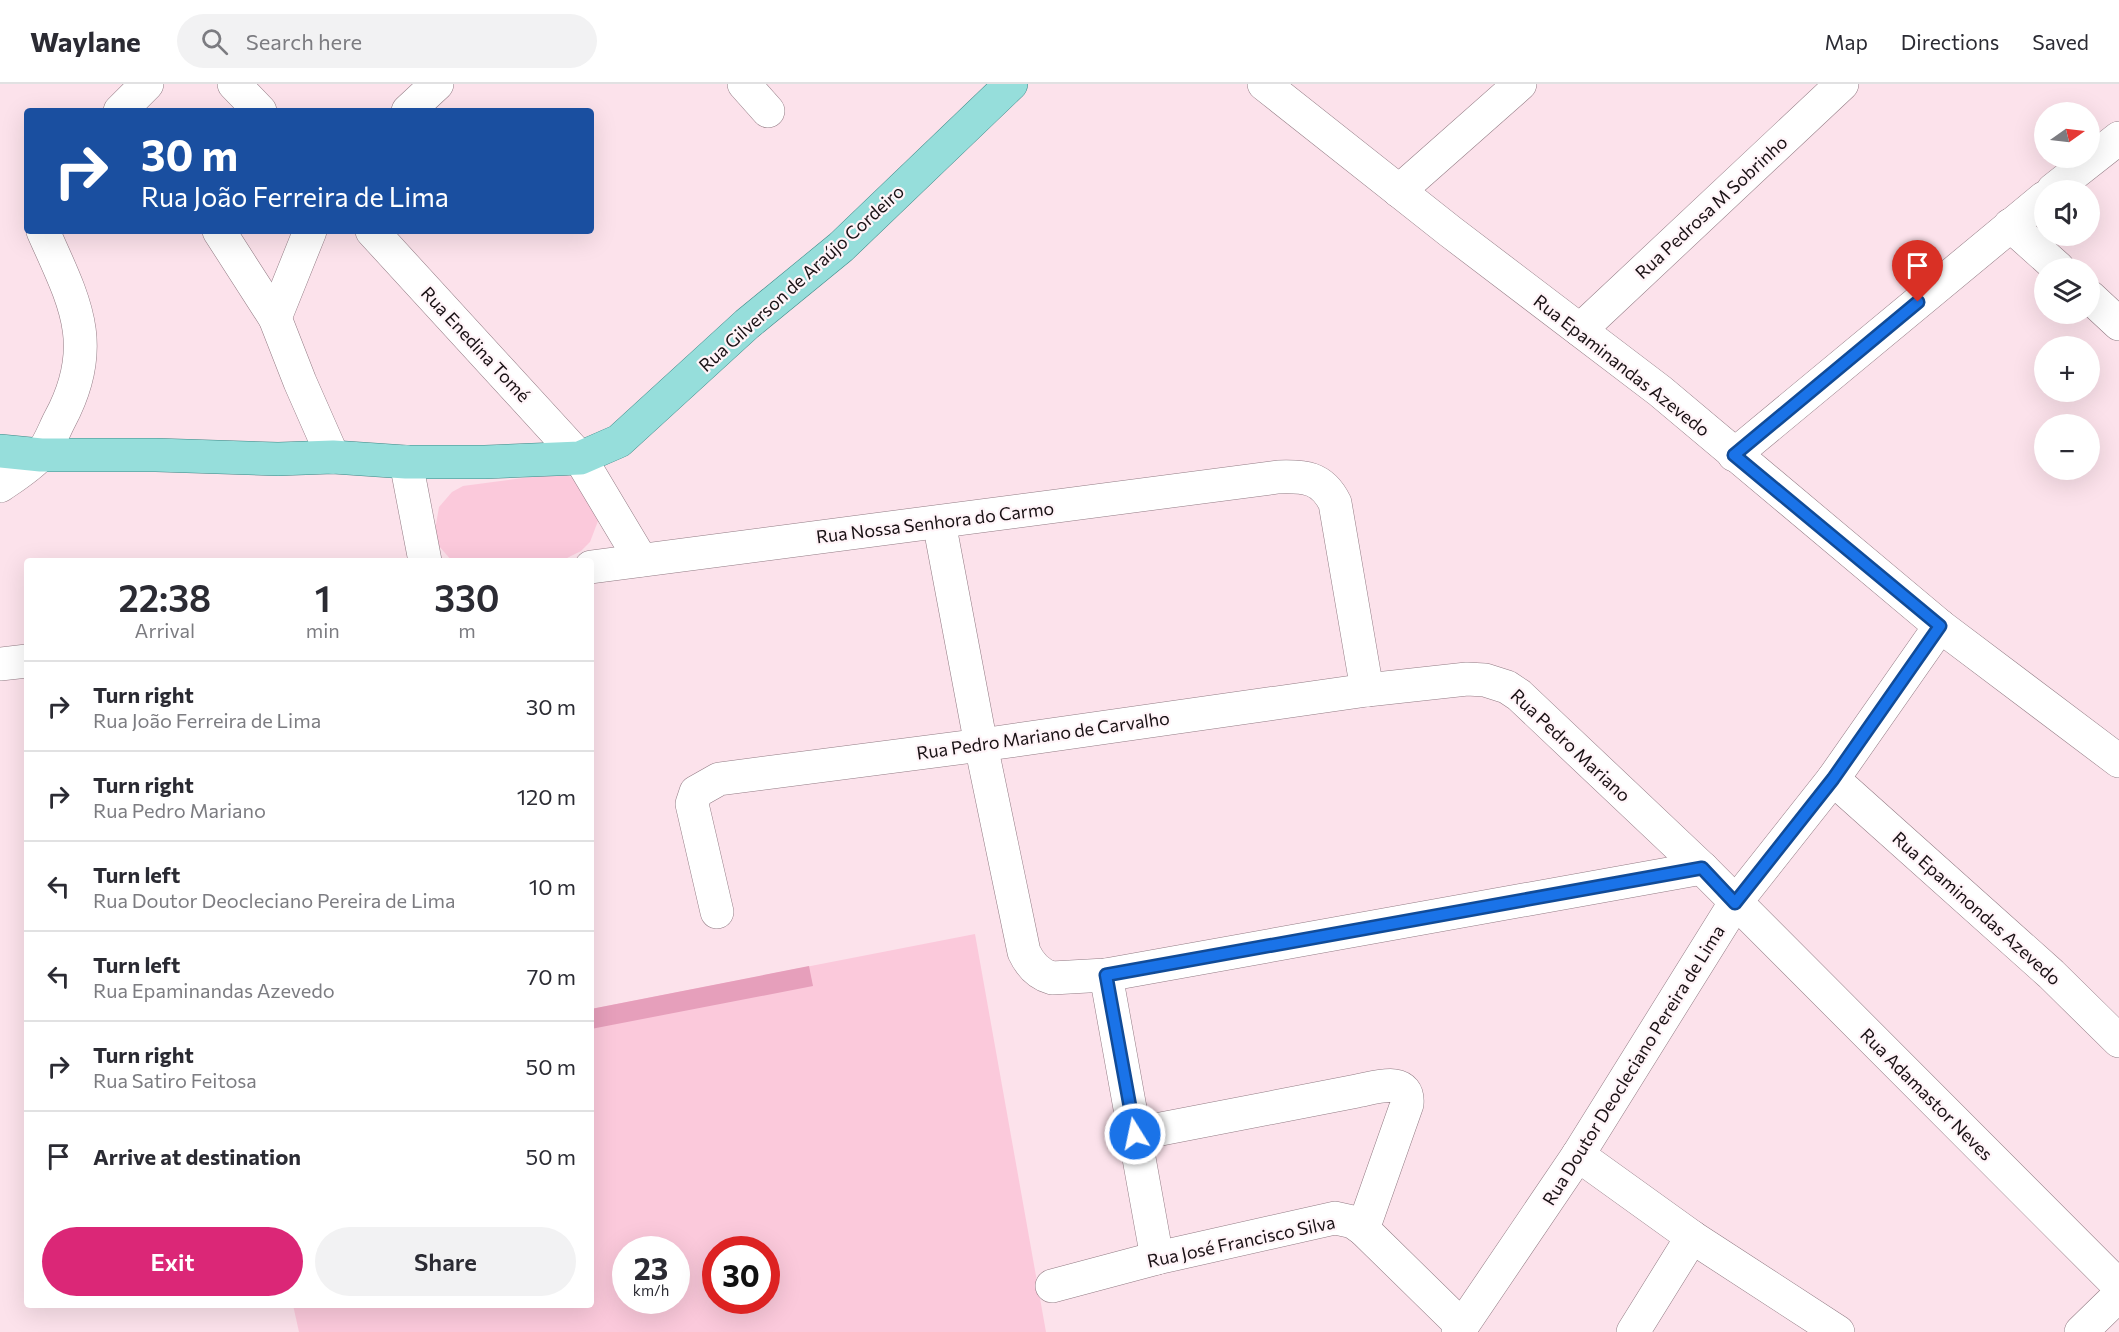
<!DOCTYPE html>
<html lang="en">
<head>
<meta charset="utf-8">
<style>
	body { margin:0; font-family:Commissioner,sans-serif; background:#f2f2f3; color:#2b2b33; height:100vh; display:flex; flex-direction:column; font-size:22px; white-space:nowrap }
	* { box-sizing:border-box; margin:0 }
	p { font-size:20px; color:#7c7c81 }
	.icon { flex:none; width:33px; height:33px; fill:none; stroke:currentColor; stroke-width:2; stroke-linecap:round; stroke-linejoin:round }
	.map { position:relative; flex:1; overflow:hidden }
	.side { position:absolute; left:24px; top:474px; width:570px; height:750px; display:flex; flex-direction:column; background:#fff; border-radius:6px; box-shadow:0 6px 24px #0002 }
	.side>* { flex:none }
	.banner { position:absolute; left:24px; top:24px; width:570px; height:126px; border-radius:6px; box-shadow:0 6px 24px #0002; background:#1a4fa0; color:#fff; overflow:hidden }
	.needle { width:39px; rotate:76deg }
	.controls { position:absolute; left:2034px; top:18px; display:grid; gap:12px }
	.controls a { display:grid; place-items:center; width:66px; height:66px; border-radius:50%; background:#fff; box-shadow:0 6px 24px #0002; font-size:30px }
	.speed { position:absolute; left:612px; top:1152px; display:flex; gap:12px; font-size:30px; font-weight:700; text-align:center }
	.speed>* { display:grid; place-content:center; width:78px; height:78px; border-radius:50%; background:#fff; box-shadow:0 6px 24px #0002; line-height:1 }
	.speed small { font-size:15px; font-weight:400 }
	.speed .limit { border:9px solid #d22; background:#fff; color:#111 }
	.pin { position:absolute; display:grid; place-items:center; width:51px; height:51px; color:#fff; margin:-62px -26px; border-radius:50% 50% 50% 0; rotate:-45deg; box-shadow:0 0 6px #0007 }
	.pin .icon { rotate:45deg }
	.me { position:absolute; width:66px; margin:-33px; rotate:350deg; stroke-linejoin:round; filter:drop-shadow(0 0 4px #0008) }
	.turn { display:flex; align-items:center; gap:21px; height:126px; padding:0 18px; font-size:27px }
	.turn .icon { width:78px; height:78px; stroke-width:2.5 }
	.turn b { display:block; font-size:42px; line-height:51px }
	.eta { display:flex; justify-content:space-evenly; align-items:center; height:102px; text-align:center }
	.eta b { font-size:36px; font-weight:600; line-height:42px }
	.action { display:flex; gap:12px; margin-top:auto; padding:12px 18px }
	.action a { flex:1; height:69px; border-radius:36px; background:#db2777; color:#fff; font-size:24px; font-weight:600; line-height:69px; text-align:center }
	.action a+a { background:#f2f2f3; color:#2b2b33 }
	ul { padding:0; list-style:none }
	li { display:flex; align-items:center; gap:18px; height:90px; padding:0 18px; border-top:2px solid #e1e1e2 }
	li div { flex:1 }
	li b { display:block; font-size:22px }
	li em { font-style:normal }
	header { display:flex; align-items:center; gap:36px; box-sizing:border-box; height:84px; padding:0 30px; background:#fff; border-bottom:2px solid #e1e1e2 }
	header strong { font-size:28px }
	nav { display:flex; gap:33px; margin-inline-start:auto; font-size:21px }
	.search { width:420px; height:54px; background:#f2f2f3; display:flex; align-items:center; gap:15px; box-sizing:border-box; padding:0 21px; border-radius:33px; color:#7c7c81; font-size:22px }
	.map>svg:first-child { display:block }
	.green { fill:#fbc9db; fill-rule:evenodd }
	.building { fill:#e69fbb }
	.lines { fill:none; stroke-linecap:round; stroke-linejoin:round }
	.minor-casing { stroke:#927b84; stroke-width:34 }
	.major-casing { stroke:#3d8886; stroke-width:34 }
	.minor { stroke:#fff; stroke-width:33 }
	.major { stroke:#96dedb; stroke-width:33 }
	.route-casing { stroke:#114b97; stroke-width:15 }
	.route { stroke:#1a73e8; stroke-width:10 }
	.labels { text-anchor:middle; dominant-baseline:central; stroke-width:4.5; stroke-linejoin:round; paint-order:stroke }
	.street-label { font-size:18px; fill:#191114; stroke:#fff4f8 }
</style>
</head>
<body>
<header>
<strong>Waylane</strong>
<div class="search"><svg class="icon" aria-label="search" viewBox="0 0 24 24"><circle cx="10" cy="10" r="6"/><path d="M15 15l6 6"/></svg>Search here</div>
<nav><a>Map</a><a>Directions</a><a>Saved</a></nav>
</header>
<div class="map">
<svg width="2119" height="1248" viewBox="0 0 2119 1248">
	<rect width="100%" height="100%" fill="#fce2eb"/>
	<g class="green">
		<path d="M566,391L577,395L598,437L590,458L581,467L567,474L551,477H452L438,461L435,446L439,423L452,408L463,402L538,392Z"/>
		<path d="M975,850L1046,1248H299L293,1221H591V925ZM626,1166H676V1216H626ZM716,1166H766V1216H716Z"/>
	</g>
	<path class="building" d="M809,882L813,902L591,945V925Z"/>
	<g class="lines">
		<defs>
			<g id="minor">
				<path d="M234,0L260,27"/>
				<path d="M744,0L768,27"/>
				<path d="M1264,0L1451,148L1660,307L1940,542L2119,677"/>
				<path d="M120,27L147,0"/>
				<path d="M408,27L437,0"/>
				<path d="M2053,106L2119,54"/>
				<path d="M1399,107L1520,0"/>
				<path d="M2010,141L2058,184"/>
				<path d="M219,147L275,234L300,298L333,373"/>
				<path d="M372,147L580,374L641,476"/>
				<path d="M2090,213L2119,240"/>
				<path d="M275,234L310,147"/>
				<path d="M1580,246L1842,0"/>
				<path d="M1734,371L2044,114"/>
				<path d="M406,378L425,477"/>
				<path d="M0,402C13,393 29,383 40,371C49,362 54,346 60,335C100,260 74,217 43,147"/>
				<path d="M939,438L981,661L1024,868C1030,881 1038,890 1052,894L1106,891L1702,784"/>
				<path d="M591,483L1278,393C1305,392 1322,393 1335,419L1367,606"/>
				<path d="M0,580L27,577"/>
				<path d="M1833,695L2051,890L2119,957"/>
				<path d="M717,828L692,720L696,708L719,695L981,661L1367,606L1467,595L1485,596L1507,603L1519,611L1702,784L2119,1202"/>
				<path d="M1106,891L1157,1174"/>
				<path d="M1135,1050L1357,1007C1374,1004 1410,991 1407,1020L1363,1145"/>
				<path d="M1578,1071L1692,1153L1838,1248"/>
				<path d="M1052,1202L1157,1174L1335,1134L1353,1138L1363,1145L1462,1242"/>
				<path d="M1458,1248L1578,1071L1735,819L1833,695L1940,542"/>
				<path d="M1633,1248L1692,1153"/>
				<path d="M2081,1248L2119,1211"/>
			</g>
			<path id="major" d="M0,367L41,371H156L278,375L333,373L406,378H485L580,374L619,357L747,240L841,163L1011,0"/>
		</defs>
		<use href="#minor" class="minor-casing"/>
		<use href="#major" class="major-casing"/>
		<use href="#minor" class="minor"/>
		<use href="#major" class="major"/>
	</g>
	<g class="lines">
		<defs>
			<path id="route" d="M1135,1050L1106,891L1702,784L1735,819L1833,695L1940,542L1734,371L1918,218"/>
		</defs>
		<use href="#route" class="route-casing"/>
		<use href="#route" class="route"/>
	</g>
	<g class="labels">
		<g class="street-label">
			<text transform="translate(1711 123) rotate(-43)">Rua Pedrosa M Sobrinho</text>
			<text transform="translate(801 194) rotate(-42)">Rua Gilverson de Araújo Cordeiro</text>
			<text transform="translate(476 260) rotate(47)">Rua Enedina Tomé</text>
			<text transform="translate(1622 281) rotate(38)">Rua Epaminandas Azevedo</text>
			<text transform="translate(935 438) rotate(-7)">Rua Nossa Senhora do Carmo</text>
			<text transform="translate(1043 651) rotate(-8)">Rua Pedro Mariano de Carvalho</text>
			<text transform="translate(1571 661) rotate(43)">Rua Pedro Mariano</text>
			<text transform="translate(1977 824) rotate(42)">Rua Epaminondas Azevedo</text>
			<text transform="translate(1633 981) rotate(-58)">Rua Doutor Deocleciano Pereira de Lima</text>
			<text transform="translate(1927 1010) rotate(45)">Rua Adamastor Neves</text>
			<text transform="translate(1241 1157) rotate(-12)">Rua José Francisco Silva</text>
		</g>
	</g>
</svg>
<div class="controls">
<a><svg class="needle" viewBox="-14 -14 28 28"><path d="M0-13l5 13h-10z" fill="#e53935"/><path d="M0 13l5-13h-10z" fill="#7c7c81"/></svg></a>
<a><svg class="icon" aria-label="sound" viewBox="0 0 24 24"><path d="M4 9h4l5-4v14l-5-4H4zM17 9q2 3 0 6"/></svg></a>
<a><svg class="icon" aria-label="layers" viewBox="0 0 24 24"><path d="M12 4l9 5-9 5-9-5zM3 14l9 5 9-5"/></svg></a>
<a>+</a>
<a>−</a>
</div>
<div class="speed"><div>23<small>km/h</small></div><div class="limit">30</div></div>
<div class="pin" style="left:1918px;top:218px;background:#d93025"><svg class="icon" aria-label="arrive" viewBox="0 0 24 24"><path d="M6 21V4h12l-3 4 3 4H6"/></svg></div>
<svg class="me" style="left:1135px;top:1050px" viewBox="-20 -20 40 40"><circle r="17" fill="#1a73e8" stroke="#fff" stroke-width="3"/><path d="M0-11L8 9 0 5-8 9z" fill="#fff"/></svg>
<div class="banner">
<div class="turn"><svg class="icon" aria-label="right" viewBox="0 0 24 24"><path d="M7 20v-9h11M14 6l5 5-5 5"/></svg><div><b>30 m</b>Rua João Ferreira de Lima</div></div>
</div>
<section class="side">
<div class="eta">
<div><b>22:38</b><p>Arrival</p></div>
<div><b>1</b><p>min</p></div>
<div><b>330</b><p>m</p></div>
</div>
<ul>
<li><svg class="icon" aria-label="right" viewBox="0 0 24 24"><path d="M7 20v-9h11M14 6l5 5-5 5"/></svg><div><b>Turn right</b><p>Rua João Ferreira de Lima</p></div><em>30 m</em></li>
<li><svg class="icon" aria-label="right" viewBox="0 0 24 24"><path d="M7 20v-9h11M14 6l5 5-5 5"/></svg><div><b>Turn right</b><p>Rua Pedro Mariano</p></div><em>120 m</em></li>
<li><svg class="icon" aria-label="left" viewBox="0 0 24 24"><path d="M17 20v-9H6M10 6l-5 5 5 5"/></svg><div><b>Turn left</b><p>Rua Doutor Deocleciano Pereira de Lima</p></div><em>10 m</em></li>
<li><svg class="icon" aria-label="left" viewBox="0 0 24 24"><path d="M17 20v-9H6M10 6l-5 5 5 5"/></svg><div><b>Turn left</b><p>Rua Epaminandas Azevedo</p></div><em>70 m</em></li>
<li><svg class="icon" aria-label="right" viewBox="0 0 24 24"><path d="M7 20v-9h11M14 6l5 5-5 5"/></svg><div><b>Turn right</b><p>Rua Satiro Feitosa</p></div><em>50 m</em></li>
<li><svg class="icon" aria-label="arrive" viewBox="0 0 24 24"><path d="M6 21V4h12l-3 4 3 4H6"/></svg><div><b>Arrive at destination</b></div><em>50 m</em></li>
</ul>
<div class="action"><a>Exit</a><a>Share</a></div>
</section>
</div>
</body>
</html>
